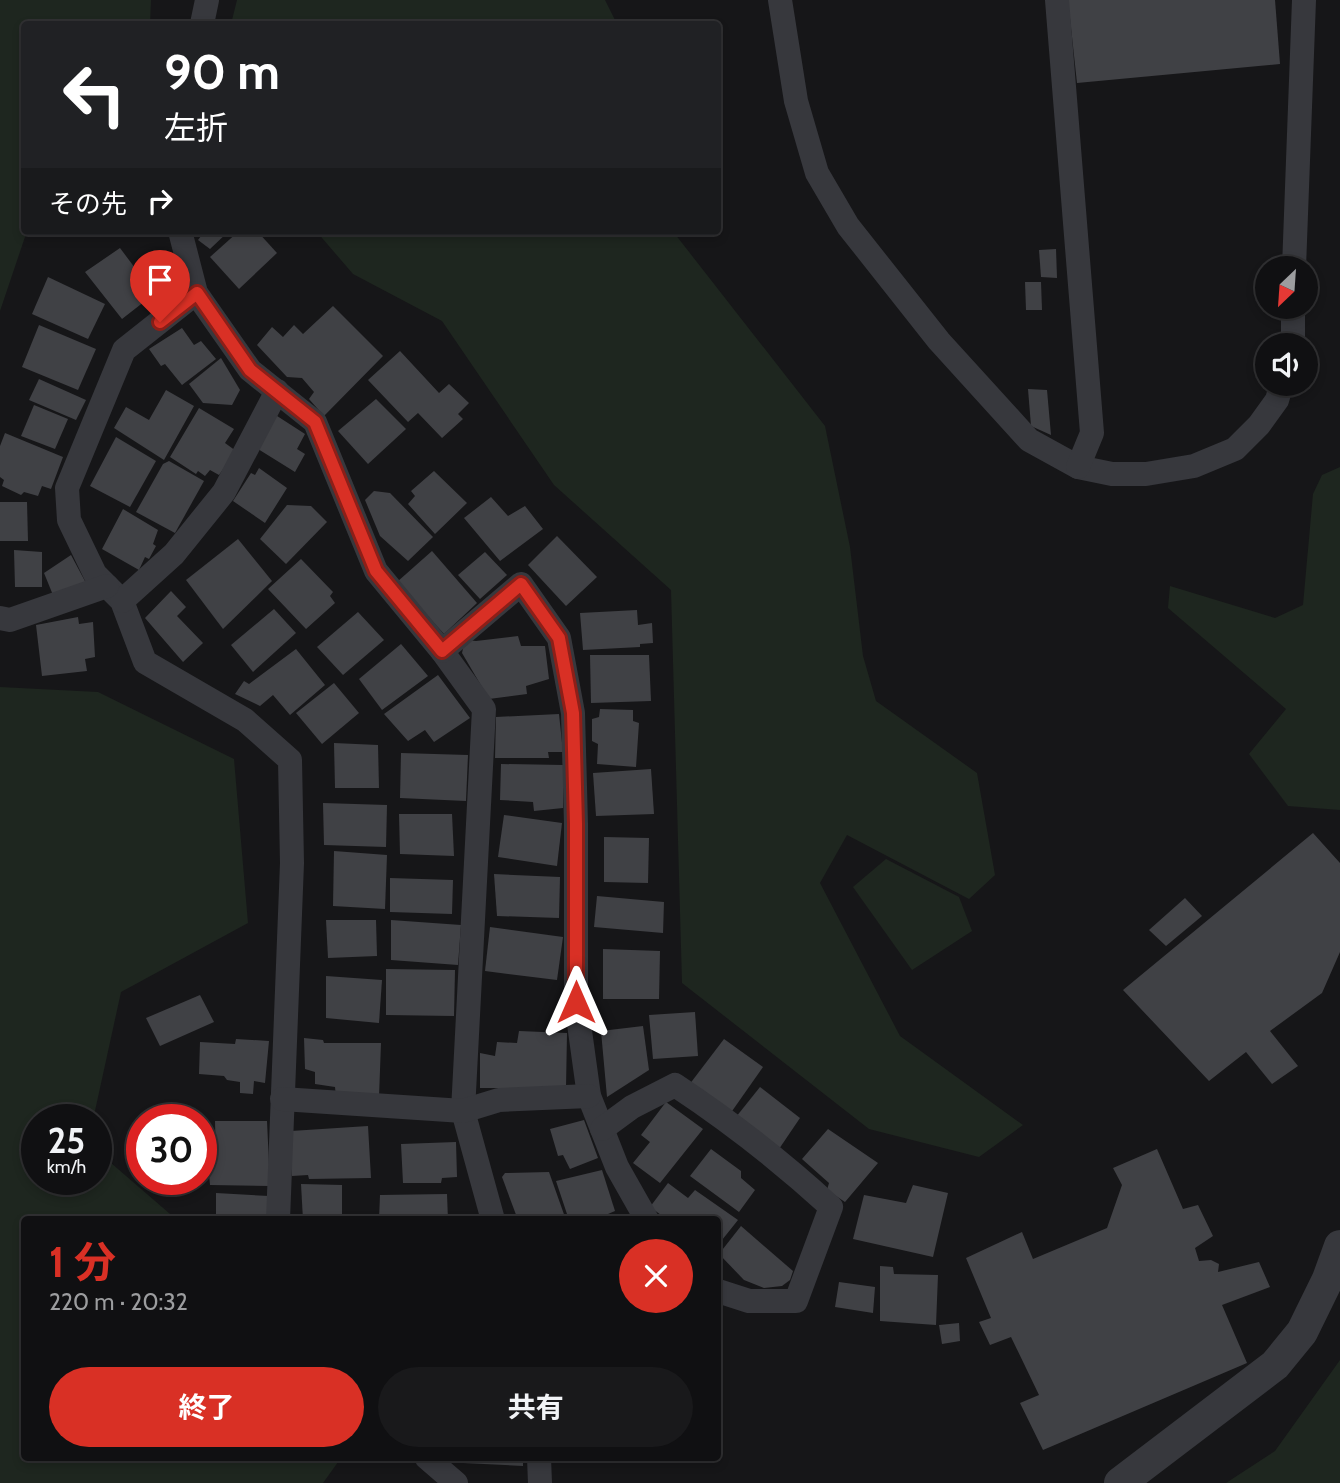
<!DOCTYPE html>
<html lang="ja">
<head>
<meta charset="utf-8">
<style>
	body { margin:0; font-family:Cabin,"Noto Sans JP",sans-serif; background:#19191b; color:#f1f3f6; height:100vh; display:flex; flex-direction:column; font-size:26px; white-space:nowrap }
	* { box-sizing:border-box; margin:0 }
	p { font-size:23px; color:#9c9d9f }
	.icon { flex:none; width:38px; height:38px; fill:none; stroke:currentColor; stroke-width:2; stroke-linecap:round; stroke-linejoin:round }
	.map { position:relative; flex:1; overflow:hidden }
	.panel { position:absolute; left:21px; top:1216px; width:700px; height:245px; display:flex; flex-direction:column; background:#101012; border-radius:7px; box-shadow:0 4px 10px #0003,0 0 0 2px #303032 }
	.panel>* { flex:none }
	.guide { position:absolute; left:21px; top:21px; width:700px; height:214px; border-radius:7px; box-shadow:0 4px 10px #0003,0 0 0 2px #303032; background:#202124; color:#fff; overflow:hidden }
	.needle { width:46px; rotate:205deg }
	.tools { position:absolute; left:1255px; top:256px; display:grid; gap:14px }
	.tools a { display:grid; place-items:center; width:63px; height:63px; border-radius:50%; background:#101012; box-shadow:0 4px 10px #0003,0 0 0 2px #303032; font-size:35px }
	.speed { position:absolute; left:21px; top:1104px; display:flex; gap:14px; font-size:35px; font-weight:700; text-align:center }
	.speed>* { display:grid; place-content:center; width:91px; height:91px; border-radius:50%; background:#101012; box-shadow:0 4px 10px #0003,0 0 0 2px #303032; line-height:1 }
	.speed small { font-size:18px; font-weight:400 }
	.speed .limit { border:10px solid #d22; background:#fff; color:#111 }
	.pin { position:absolute; display:grid; place-items:center; width:60px; height:60px; color:#fff; margin:-72px -30px; border-radius:50% 50% 50% 0; rotate:-45deg; box-shadow:0 0 7px #0007 }
	.pin .icon { rotate:45deg }
	.me { position:absolute; width:77px; margin:-38px; rotate:0deg; stroke-linejoin:round; filter:drop-shadow(0 0 5px #0008) }
	.turn { display:flex; align-items:center; gap:24px; height:147px; padding:0 28px; font-size:32px }
	.turn .icon { width:91px; height:91px; stroke-width:2.5 }
	.turn b { display:block; font-size:49px; line-height:60px }
	.then { display:flex; align-items:center; height:66px; padding:0 28px; background:#0003; gap:14px; font-size:26px }
	.round { display:grid; place-items:center; flex:none; width:74px; height:74px; border-radius:37px; background:#19191b }
	.headline { display:flex; align-items:center; justify-content:space-between; height:119px; padding:0 28px }
	h1 { font-size:42px; font-weight:700; line-height:52px; color:#d93025 }
	.action { display:flex; gap:14px; margin-top:auto; padding:14px 28px }
	.action a { flex:1; height:80px; border-radius:42px; background:#d93025; color:#fff; font-size:28px; font-weight:700; line-height:80px; text-align:center }
	.action a+a { background:#19191b; color:#f1f3f6 }
	.map>svg:first-child { display:block }
	.green { fill:#1e261f }
	.building { fill:#404145 }
	.lines { fill:none; stroke-linecap:round; stroke-linejoin:round }
	.minor { stroke:#37383d; stroke-width:24 }
	.tertiary { stroke:#37383d; stroke-width:32 }
	.route-casing { stroke:#8d1f18; stroke-width:18 }
	.route { stroke:#d93025; stroke-width:12 }
</style>
</head>
<body>
<div class="map">
<svg width="1340" height="1483" viewBox="0 0 1340 1483">
	<rect width="100%" height="100%" fill="#161618"/>
	<g class="green">
		<path d="M0,0H151L150,24H24V231H27L0,311Z"/>
		<path d="M237,0H605L617,24H231Z"/>
		<path d="M316,231H675V234L825,426L850,547L863,656L876,701L977,773L995,875L969,899L847,835L820,883L900,1036L1023,1125L979,1157L869,1129L682,983L671,590L554,485L442,321L353,274Z"/>
		<path d="M1340,467V810L1288,806L1249,754L1286,709L1168,608L1170,586L1275,618L1303,605L1313,494L1322,475Z"/>
		<path d="M0,687L98,692L234,759L248,923L121,992L93,1120H37V1180H96V1150L177,1220H24V1458H341L323,1483H0Z"/>
		<path d="M886,859L959,897L972,931L912,970L853,887Z"/>
		<path d="M1340,1360V1483H1226L1275,1451Z"/>
	</g>
	<g class="building">
		<path d="M1068,0H1275L1280,64L1077,83Z"/>
		<path d="M198,231H229L210,249L198,240L201,236Z"/>
		<path d="M239,231H257L277,253L239,289L210,257Z"/>
		<path d="M120,248L135,268L154,257L172,280L122,319L85,272Z"/>
		<path d="M1056,249L1057,278L1041,277L1039,250Z"/>
		<path d="M48,277L105,304L88,339L32,314Z"/>
		<path d="M1025,282H1041L1042,310H1026Z"/>
		<path d="M333,306L383,356L324,416L309,399L314,392L302,378L287,377L257,345L272,327L283,337L294,325L303,334Z"/>
		<path d="M39,325L96,349L78,390L22,367Z"/>
		<path d="M182,328L194,345L201,341L216,359L182,385L165,364L161,366L149,349Z"/>
		<path d="M400,351L439,393L449,384L469,403L458,414L463,419L442,438L418,413L408,422L368,380Z"/>
		<path d="M221,358L240,390L232,405L203,403L189,384Z"/>
		<path d="M39,379L86,400L76,420L29,400Z"/>
		<path d="M1028,389L1047,390L1051,435L1031,426Z"/>
		<path d="M166,390L194,406L164,460L114,428L126,407L149,420Z"/>
		<path d="M376,399L406,429L368,464L338,431Z"/>
		<path d="M34,405L68,419L55,449L21,436Z"/>
		<path d="M199,408L234,429L225,443L236,451L219,475L210,470L205,476L198,471L196,474L170,457Z"/>
		<path d="M274,414L305,434L297,449L305,454L295,472L258,449Z"/>
		<path d="M5,433L63,457L51,489L42,486L38,496L24,492L21,495L2,486L4,480L0,477V446Z"/>
		<path d="M116,437L156,461L130,507L90,486Z"/>
		<path d="M169,461L204,481L175,533L136,512L163,464Z"/>
		<path d="M259,468L287,488L265,523L233,501L251,473L255,475Z"/>
		<path d="M434,471L467,503L435,534L408,504L415,496L411,491Z"/>
		<path d="M374,491L390,493L433,537L408,561L380,536L365,500Z"/>
		<path d="M491,497L508,516L525,506L543,529L500,561L464,518Z"/>
		<path d="M0,502H27L28,541H0Z"/>
		<path d="M287,505L311,506L327,522L286,564L260,539Z"/>
		<path d="M123,509L158,530L153,544L156,546L149,559L145,557L139,570L102,549Z"/>
		<path d="M557,536L597,577L566,606L528,565Z"/>
		<path d="M238,539L272,581L223,629L186,580Z"/>
		<path d="M14,550L42,552V587H15Z"/>
		<path d="M432,551L477,603L444,634L397,582Z"/>
		<path d="M485,552L507,575L480,599L458,575Z"/>
		<path d="M71,555L86,583L55,600L44,573Z"/>
		<path d="M301,559L333,592L330,596L335,603L306,629L268,589Z"/>
		<path d="M171,591L186,607L177,616L203,643L183,662L145,618Z"/>
		<path d="M274,609L296,633L253,672L231,645Z"/>
		<path d="M637,610L638,625L652,623L653,643L640,644V647L583,650L580,613Z"/>
		<path d="M358,612L384,640L343,675L317,647Z"/>
		<path d="M78,617L79,624L93,622L95,657L85,659L87,671L42,676L36,625Z"/>
		<path d="M518,636L521,646H545L549,679L526,686L527,694L489,699L462,653L465,640L476,641Z"/>
		<path d="M401,644L428,676L382,710L359,679Z"/>
		<path d="M296,649L325,685L290,715L273,695L260,706L235,694L244,681L249,684Z"/>
		<path d="M590,655H649L651,701L591,703Z"/>
		<path d="M438,675L470,718L434,742L425,730L408,741L384,714Z"/>
		<path d="M334,683L359,713L322,744L296,713Z"/>
		<path d="M600,709L633,710V721L639,723L636,767L597,764L598,744L592,741V719L599,717Z"/>
		<path d="M559,714L563,752H548L549,758H495L496,717Z"/>
		<path d="M334,743L378,745L379,788H335Z"/>
		<path d="M401,753L468,755L466,801L400,798Z"/>
		<path d="M501,764L563,765V808L534,811L533,802L500,800Z"/>
		<path d="M651,769L654,814L596,816L593,773Z"/>
		<path d="M323,803L387,805L386,847L324,845Z"/>
		<path d="M399,814H452L454,856L400,854Z"/>
		<path d="M504,815L562,823L557,866L498,857Z"/>
		<path d="M1313,833L1340,863V952L1322,993L1270,1031L1298,1066L1272,1084L1246,1052L1209,1081L1123,990Z"/>
		<path d="M604,837L649,838L648,883L604,882Z"/>
		<path d="M334,851L387,855L385,909L333,906Z"/>
		<path d="M494,874L560,877L559,918L497,916Z"/>
		<path d="M390,878L453,880L452,914L390,912Z"/>
		<path d="M597,896L664,902L663,933L594,927Z"/>
		<path d="M1185,898L1202,916L1166,946L1149,930Z"/>
		<path d="M326,920H376L377,956L328,958Z"/>
		<path d="M391,920L461,925L458,965L391,960Z"/>
		<path d="M490,927L563,937L557,980L485,971Z"/>
		<path d="M603,949L660,951L659,999H603Z"/>
		<path d="M386,969L455,970L454,1016L386,1015Z"/>
		<path d="M326,976L382,980L379,1023L326,1018Z"/>
		<path d="M200,995L214,1022L160,1046L146,1018Z"/>
		<path d="M695,1012L698,1056L653,1059L649,1015Z"/>
		<path d="M643,1026L649,1070L607,1097L601,1031Z"/>
		<path d="M519,1031L567,1033L566,1088H480V1053L495,1056L497,1042L517,1043Z"/>
		<path d="M304,1038L323,1040L324,1043H381L379,1097H336L335,1087L315,1084V1072L305,1069Z"/>
		<path d="M236,1039L269,1041L265,1083L254,1081L253,1094L240,1093V1082L227,1080L224,1076L199,1074L200,1042L235,1044Z"/>
		<path d="M724,1039L763,1067L730,1114L689,1085Z"/>
		<path d="M760,1087L800,1118L779,1149L736,1117Z"/>
		<path d="M666,1102L703,1129L660,1183L633,1163L650,1142L641,1135Z"/>
		<path d="M584,1120L598,1158L570,1169L563,1155L558,1156L550,1129Z"/>
		<path d="M215,1121H267L270,1186L210,1185L208,1164L216,1163Z"/>
		<path d="M368,1126L371,1178L309,1179L308,1175L292,1176L291,1131Z"/>
		<path d="M828,1129L878,1163L845,1202L827,1190L829,1183L802,1159Z"/>
		<path d="M456,1142L457,1177L442,1178L441,1183H403L401,1144Z"/>
		<path d="M711,1149L741,1171V1178L755,1190L739,1212L690,1176Z"/>
		<path d="M1157,1149L1183,1209L1198,1205L1213,1236L1195,1248L1199,1261L1211,1260L1219,1264L1218,1272L1259,1262L1270,1287L1222,1305L1247,1363L1043,1450L1020,1403L1039,1395L1011,1337L990,1345L979,1322L991,1318L966,1258L1022,1232L1033,1259L1107,1228L1122,1185L1113,1168Z"/>
		<path d="M602,1170L615,1211L594,1220H569L556,1181Z"/>
		<path d="M549,1172L566,1220H518L502,1177L505,1173Z"/>
		<path d="M668,1183L688,1198L695,1190L738,1220L718,1245V1220H668L650,1207Z"/>
		<path d="M301,1184L342,1185V1220H303Z"/>
		<path d="M913,1185L948,1193L933,1257L853,1239L864,1195L906,1203Z"/>
		<path d="M216,1193L269,1196L268,1220H216Z"/>
		<path d="M447,1194L448,1220H379L380,1195Z"/>
		<path d="M741,1226L793,1271L790,1280L782,1286L764,1288L744,1280L719,1254Z"/>
		<path d="M880,1266L893,1267L894,1274L938,1275L936,1325L880,1321Z"/>
		<path d="M839,1282L875,1287L873,1313L835,1307Z"/>
		<path d="M959,1323L960,1341L942,1344L939,1325Z"/>
		<path d="M463,1458H523V1466L463,1463Z"/>
	</g>
	<g class="lines">
		<g class="minor">
			<path d="M780,0L796,101L817,173L848,226L939,341L1029,440L1078,467L1112,474H1146L1194,466L1235,449L1259,425L1277,400L1282,383"/>
			<path d="M1057,0L1092,433L1078,467"/>
			<path d="M202,24L207,0"/>
			<path d="M180,231L196,293L250,370L315,422L376,571L442,651L484,709L463,1111L493,1220"/>
			<path d="M1294,268L1304,0"/>
			<path d="M196,293L124,350L67,488L69,520L95,574L122,601L145,662L245,720L290,760L292,863L278,1220"/>
			<path d="M1293,345V306"/>
			<path d="M122,601L174,554L224,492L277,391"/>
			<path d="M0,618L10,620L107,586"/>
			<path d="M442,651L521,584L559,638L573,713L576,824V1002L589,1096L617,1167L647,1220"/>
			<path d="M282,1099L463,1111L499,1100L589,1096"/>
			<path d="M602,1129L632,1107L675,1085C731,1122 782,1162 831,1207L796,1301H749L718,1291"/>
			<path d="M427,1458L456,1483"/>
			<path d="M539,1458L540,1483"/>
		</g>
		<path class="tertiary" d="M1120,1483L1275,1365L1302,1332L1328,1279L1340,1246"/>
	</g>
	<g class="lines">
		<defs>
			<path id="route" d="M160,322L197,293L250,370L315,422L376,571L442,651L521,584L559,638L573,713L576,824V1002"/>
		</defs>
		<use href="#route" class="route-casing"/>
		<use href="#route" class="route"/>
	</g>
</svg>
<div class="tools">
<a><svg class="needle" viewBox="-14 -14 28 28"><path d="M0-13l5 13h-10z" fill="#e53935"/><path d="M0 13l5-13h-10z" fill="#9c9d9f"/></svg></a>
<a><svg class="icon" aria-label="sound" viewBox="0 0 24 24"><path d="M4 9h4l5-4v14l-5-4H4zM17 9q2 3 0 6"/></svg></a>
</div>
<div class="speed"><div>25<small>km/h</small></div><div class="limit">30</div></div>
<div class="pin" style="left:160px;top:322px;background:#d93025"><svg class="icon" aria-label="arrive" viewBox="0 0 24 24"><path d="M6 21V4h12l-3 4 3 4H6"/></svg></div>
<svg class="me" style="left:576px;top:1002px" viewBox="-20 -20 40 40"><path d="M0-17L14 15 0 8-14 15z" fill="#d93025" stroke="#fff" stroke-width="4"/></svg>
<div class="guide">
<div class="turn"><svg class="icon" aria-label="left" viewBox="0 0 24 24"><path d="M17 20v-9H6M10 6l-5 5 5 5"/></svg><div><b>90 m</b>左折</div></div>
<div class="then">その先<svg class="icon" aria-label="right" viewBox="0 0 24 24"><path d="M7 20v-9h11M14 6l5 5-5 5"/></svg></div>
</div>
<section class="panel">
<div class="headline"><div><h1>1 分</h1><p>220 m · 20:32</p></div><a class="round" style="background:#d93025;color:#fff"><svg class="icon" aria-label="close" viewBox="0 0 24 24"><path d="M6 6l12 12M18 6L6 18"/></svg></a></div>
<div class="action"><a>終了</a><a>共有</a></div>
</section>
</div>
</body>
</html>
